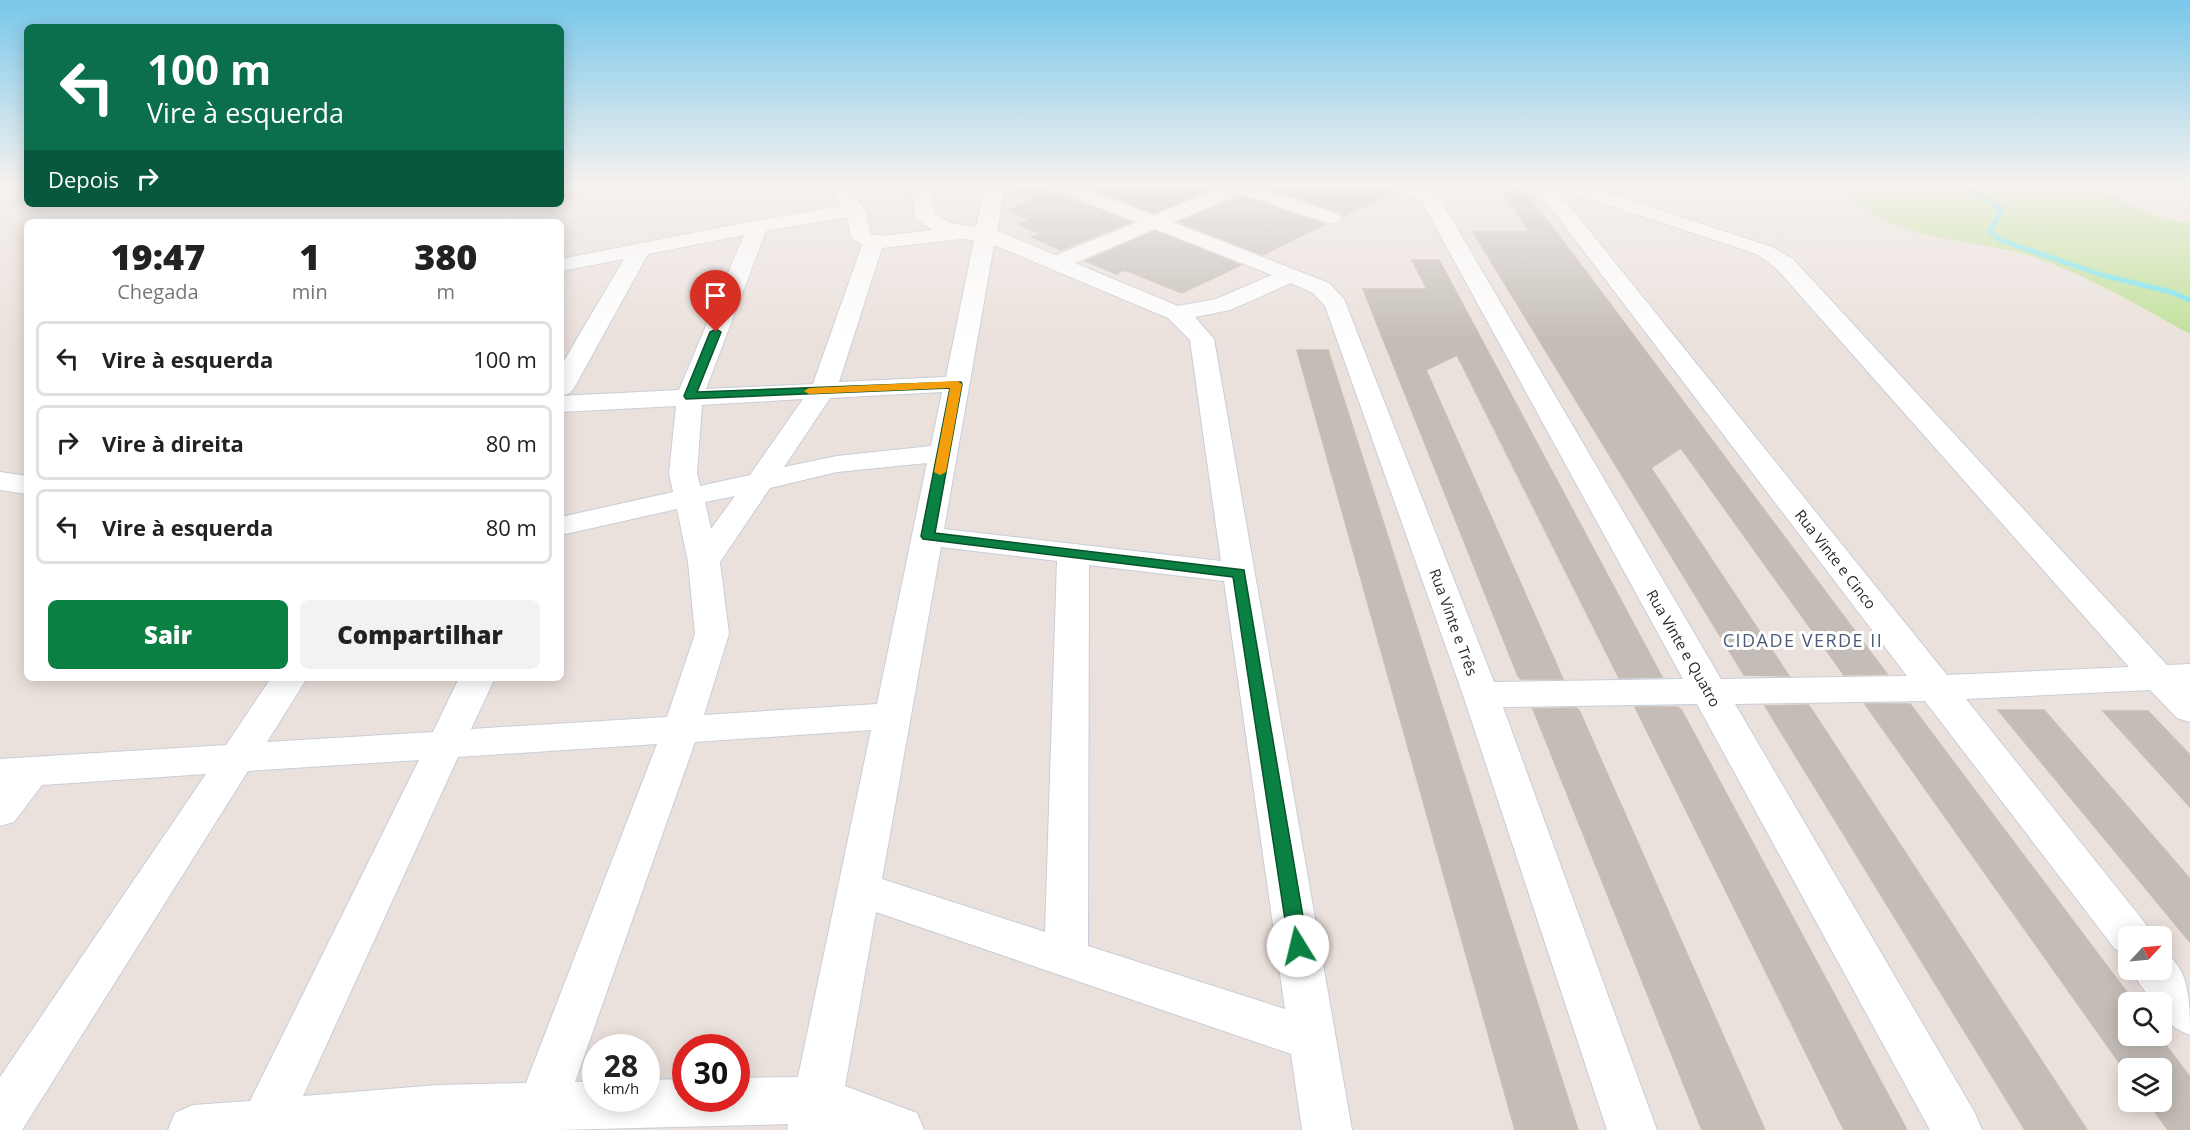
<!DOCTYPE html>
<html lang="pt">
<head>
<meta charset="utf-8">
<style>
	body { margin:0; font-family:"Open Sans",sans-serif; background:#f2f2f2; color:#222; height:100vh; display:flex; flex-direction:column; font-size:22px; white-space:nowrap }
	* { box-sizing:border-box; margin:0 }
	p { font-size:20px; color:#767676 }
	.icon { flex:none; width:33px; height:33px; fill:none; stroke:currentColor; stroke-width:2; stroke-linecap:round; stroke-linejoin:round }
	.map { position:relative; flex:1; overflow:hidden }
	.side { position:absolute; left:24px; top:219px; width:540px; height:462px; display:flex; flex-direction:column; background:#fff; border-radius:9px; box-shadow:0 3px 15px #0003 }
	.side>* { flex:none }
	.hud { position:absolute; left:24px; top:24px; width:540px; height:183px; border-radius:9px; box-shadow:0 3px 15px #0003; background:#0b6e4f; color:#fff; overflow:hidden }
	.needle { width:39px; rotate:64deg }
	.fabs { position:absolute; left:2118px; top:926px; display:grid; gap:12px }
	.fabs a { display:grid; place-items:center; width:54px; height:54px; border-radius:9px; background:#fff; box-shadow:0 3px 15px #0003; font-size:30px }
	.speed { position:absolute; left:582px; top:1034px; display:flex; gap:12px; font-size:30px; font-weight:700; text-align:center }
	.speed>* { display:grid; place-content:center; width:78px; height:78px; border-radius:50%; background:#fff; box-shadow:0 3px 15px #0003; line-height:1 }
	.speed small { font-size:15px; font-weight:400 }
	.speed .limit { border:9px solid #d22; background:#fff; color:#111 }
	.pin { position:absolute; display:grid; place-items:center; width:51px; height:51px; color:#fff; margin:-62px -26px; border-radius:50% 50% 50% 0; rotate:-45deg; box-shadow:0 0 6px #0007 }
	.pin .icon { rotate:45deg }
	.me { position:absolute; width:66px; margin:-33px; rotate:351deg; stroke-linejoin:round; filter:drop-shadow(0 0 4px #0008) }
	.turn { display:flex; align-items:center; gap:21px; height:126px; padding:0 24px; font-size:27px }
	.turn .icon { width:78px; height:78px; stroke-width:2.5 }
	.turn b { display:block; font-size:42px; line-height:51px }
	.then { display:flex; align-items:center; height:57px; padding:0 24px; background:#0003; gap:12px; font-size:22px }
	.eta { display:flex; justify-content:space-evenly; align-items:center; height:102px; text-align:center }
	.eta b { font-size:36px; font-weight:800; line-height:42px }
	.button { display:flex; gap:12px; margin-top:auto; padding:12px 24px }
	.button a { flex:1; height:69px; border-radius:9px; background:#0b8043; color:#fff; font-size:24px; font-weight:800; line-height:69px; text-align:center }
	.button a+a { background:#f2f2f2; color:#222 }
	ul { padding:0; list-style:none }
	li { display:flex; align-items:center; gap:18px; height:75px; margin:0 12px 9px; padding:0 12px; border:3px solid #e0e0e0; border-radius:9px }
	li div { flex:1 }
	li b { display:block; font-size:22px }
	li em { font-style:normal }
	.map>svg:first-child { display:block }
	.green { fill:#c0e199 }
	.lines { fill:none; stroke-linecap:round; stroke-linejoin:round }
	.stream { stroke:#70e4ec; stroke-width:5 }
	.building { fill:#c4bdb7; stroke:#c7bdb5; stroke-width:1.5 }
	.minor-casing { stroke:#c7ced7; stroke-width:2 }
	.tertiary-casing { stroke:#c7ced7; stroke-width:3 }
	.minor { fill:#fff; fill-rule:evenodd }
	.tertiary { fill:#fff; fill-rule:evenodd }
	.route { fill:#0b8043; stroke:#07532c; stroke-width:1.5 }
	.slow { fill:#f59e0b }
	.labels { text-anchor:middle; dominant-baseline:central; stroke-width:6; stroke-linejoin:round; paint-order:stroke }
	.street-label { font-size:15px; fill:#2a2a2a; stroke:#fff }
	.quarter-label { font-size:18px; letter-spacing:1.5px; fill:#4b5c79; stroke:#fff }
</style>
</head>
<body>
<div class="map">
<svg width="2190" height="1130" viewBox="0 0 2190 1130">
	<rect width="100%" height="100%" fill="#ebe1dc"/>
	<path class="green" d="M1840,183H2081L2159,217L2180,222L2190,221V334C2149,312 2108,287 2065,269C2049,263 2033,256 2017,252C1958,238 1878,238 1840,183Z"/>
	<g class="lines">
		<path class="stream" d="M1964,183L2002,210L1990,231L2000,240L2102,275L2171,292L2190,300"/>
	</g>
	<g class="building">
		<path d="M1007,183H1042L1045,189L1131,222L1061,250L1031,237L1041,234L1018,224L1030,220L1008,210L1035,200L1006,189Z"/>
		<path d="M1076,183H1217L1219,186L1154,213Z"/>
		<path d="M1261,183H1367L1395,192L1343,216L1339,212L1260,186Z"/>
		<path d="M1519,184L1584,269L1887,674L1844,675L1681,448L1651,468L1789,676L1744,675L1473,232H1530L1504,195Z"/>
		<path d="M1241,196L1325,224L1263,255L1179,222Z"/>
		<path d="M1155,231L1241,265L1182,293L1125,270L1116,274L1086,261Z"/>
		<path d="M1412,260H1439L1662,677L1619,678L1457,355L1426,370L1563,679H1521L1518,676L1363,289H1427Z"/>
		<path d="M1297,350H1328L1578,1130H1515Z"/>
		<path d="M1865,704H1910L1916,712L2134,1002H2128V1035H2158L2190,1077V1130H2168L2147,1101H2162V1068H2128V1075Z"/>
		<path d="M1808,705L1812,710L2087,1130H2025L1765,706Z"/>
		<path d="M1635,707H1678L1682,711L1907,1130H1844Z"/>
		<path d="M1576,708L1579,710L1765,1130H1702L1533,709Z"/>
		<path d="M1998,710H2044L2190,879V942Z"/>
		<path d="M2103,711H2148L2190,755V807Z"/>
	</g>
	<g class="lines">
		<defs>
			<g id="minor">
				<path d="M824,183H843L865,210L871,234L882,236L932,230L915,217L911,183H929L935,214C959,231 971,222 994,230C1015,237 1035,247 1056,255L1137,222L1046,187L1044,183H1070L1154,215L1223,187L1219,183H1259L1257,187L1338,214L1341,218L1338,222L1331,224L1241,194L1173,222L1329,283L1344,299L1494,682L1683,679L1422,202C1413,196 1391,189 1387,183C1406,183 1427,181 1440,199L1721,679L1907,676L1532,183H1578L1772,247L1793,259L2167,665L2190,664V722L2177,718L2150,690L1966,699L2145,923L2152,936H2128V954L2115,949L1925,701L1735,704L1975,1113L1982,1130H1930L1697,704L1503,707L1657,1130H1607L1463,695L1325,306L1313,293L1291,283L1230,310L1195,317L1214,339L1352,1130H1302L1291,1054L876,912L845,1086L917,1113L924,1130H787L788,1124L558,1130H168L175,1113L193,1105L250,1101L419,760L248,771L22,1130H0V1077L206,774L42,785L14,822L0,826V759L226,745L271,678H307L267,742L433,732L459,678H495L471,729L667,717L695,634L688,562L677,509L561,535V517L673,492L669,473L676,406L561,412V396L679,390L744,235L648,254L574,388L570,393L561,396V366L624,259L561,271V259L758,220L842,206ZM1555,188L1742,249L1758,255L1777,269L2129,667L1947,675ZM847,217L851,237L862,245L813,384L706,389L766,231ZM1155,229L1272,275L1216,299L1178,306L1075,263ZM961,239L974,240L946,377L839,382L882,248ZM994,245L1168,318L1190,340L1221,561L944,529ZM942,392L931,446L837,456L784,467L830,398ZM803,399L750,475L700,486L697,473L702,405ZM927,463L877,704L704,715L729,634L720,562L770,488L837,472ZM735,496L711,529L705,502ZM941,547L1057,561L1045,932L882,879ZM1089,565L1224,581L1285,1009L1088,946ZM871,730L798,1077L736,1078V1098H686V1079L646,1080V1098H596V1081L575,1082L695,742ZM657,744L526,1083L438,1085L303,1096L458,757Z"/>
				<path d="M0,472L27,476V494L0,490Z"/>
				<path d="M2162,952C2190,965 2190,1004 2190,1035C2174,1029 2162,1021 2162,1002H2153L2139,983L2133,969H2162Z"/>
			</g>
			<path id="tertiary" d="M985,183H1005L997,234L994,239L986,240L978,239L975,234Z"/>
		</defs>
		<use href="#minor" class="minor-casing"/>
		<use href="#tertiary" class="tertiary-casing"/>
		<use href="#minor" class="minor"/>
		<use href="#tertiary" class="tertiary"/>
	</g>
	<linearGradient id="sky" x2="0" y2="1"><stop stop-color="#78c7ea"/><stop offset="0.54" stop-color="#f6f2ef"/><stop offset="1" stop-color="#f6f2ef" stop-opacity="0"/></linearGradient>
	<rect width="2190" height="341" fill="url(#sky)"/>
	<path class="route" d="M716,329L721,332L697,392L961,382L962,384L935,533L1244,570L1308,946L1305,952L1298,955L1291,952L1289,946L1233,577L923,539L921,536L950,388L686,399L684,396L710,332Z"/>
	<path class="slow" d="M957,381L962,384L946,472L940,475L934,472L950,388L809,394L804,391L809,388Z"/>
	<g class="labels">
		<g class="street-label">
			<text transform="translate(1836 559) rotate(52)">Rua Vinte e Cinco</text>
			<text transform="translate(1454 622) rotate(70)">Rua Vinte e Três</text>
			<text transform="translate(1684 648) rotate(60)">Rua Vinte e Quatro</text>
		</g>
		<g class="quarter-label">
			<text x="1803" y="640">CIDADE VERDE II</text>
		</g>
	</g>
</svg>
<div class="fabs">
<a><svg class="needle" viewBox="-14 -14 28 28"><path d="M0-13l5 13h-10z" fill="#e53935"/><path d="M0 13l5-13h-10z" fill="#767676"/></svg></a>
<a><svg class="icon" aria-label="search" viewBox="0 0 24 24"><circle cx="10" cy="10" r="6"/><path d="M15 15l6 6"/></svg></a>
<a><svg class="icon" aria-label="layers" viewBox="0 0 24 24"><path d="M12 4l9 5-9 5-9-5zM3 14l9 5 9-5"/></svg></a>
</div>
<div class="speed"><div>28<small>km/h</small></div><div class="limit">30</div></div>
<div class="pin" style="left:716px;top:332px;background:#d93025"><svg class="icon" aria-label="arrive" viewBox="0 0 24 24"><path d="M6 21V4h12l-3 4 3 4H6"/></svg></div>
<svg class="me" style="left:1298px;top:946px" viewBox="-20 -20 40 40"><circle r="19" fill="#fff"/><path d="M0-13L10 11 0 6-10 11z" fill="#0b8043"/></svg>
<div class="hud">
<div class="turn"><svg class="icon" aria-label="left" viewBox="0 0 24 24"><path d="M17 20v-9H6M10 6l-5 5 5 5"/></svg><div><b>100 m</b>Vire à esquerda</div></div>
<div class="then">Depois<svg class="icon" aria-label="right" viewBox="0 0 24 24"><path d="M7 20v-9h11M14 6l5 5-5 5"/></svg></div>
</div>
<section class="side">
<div class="eta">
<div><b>19:47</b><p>Chegada</p></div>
<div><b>1</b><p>min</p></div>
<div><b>380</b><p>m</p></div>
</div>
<ul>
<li><svg class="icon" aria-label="left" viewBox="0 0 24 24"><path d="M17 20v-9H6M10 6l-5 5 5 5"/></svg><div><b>Vire à esquerda</b></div><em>100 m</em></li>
<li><svg class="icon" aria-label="right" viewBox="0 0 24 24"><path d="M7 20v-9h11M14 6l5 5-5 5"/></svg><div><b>Vire à direita</b></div><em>80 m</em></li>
<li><svg class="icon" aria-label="left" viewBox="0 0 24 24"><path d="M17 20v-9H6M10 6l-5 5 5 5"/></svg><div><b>Vire à esquerda</b></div><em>80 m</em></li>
</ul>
<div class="button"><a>Sair</a><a>Compartilhar</a></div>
</section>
</div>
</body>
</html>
